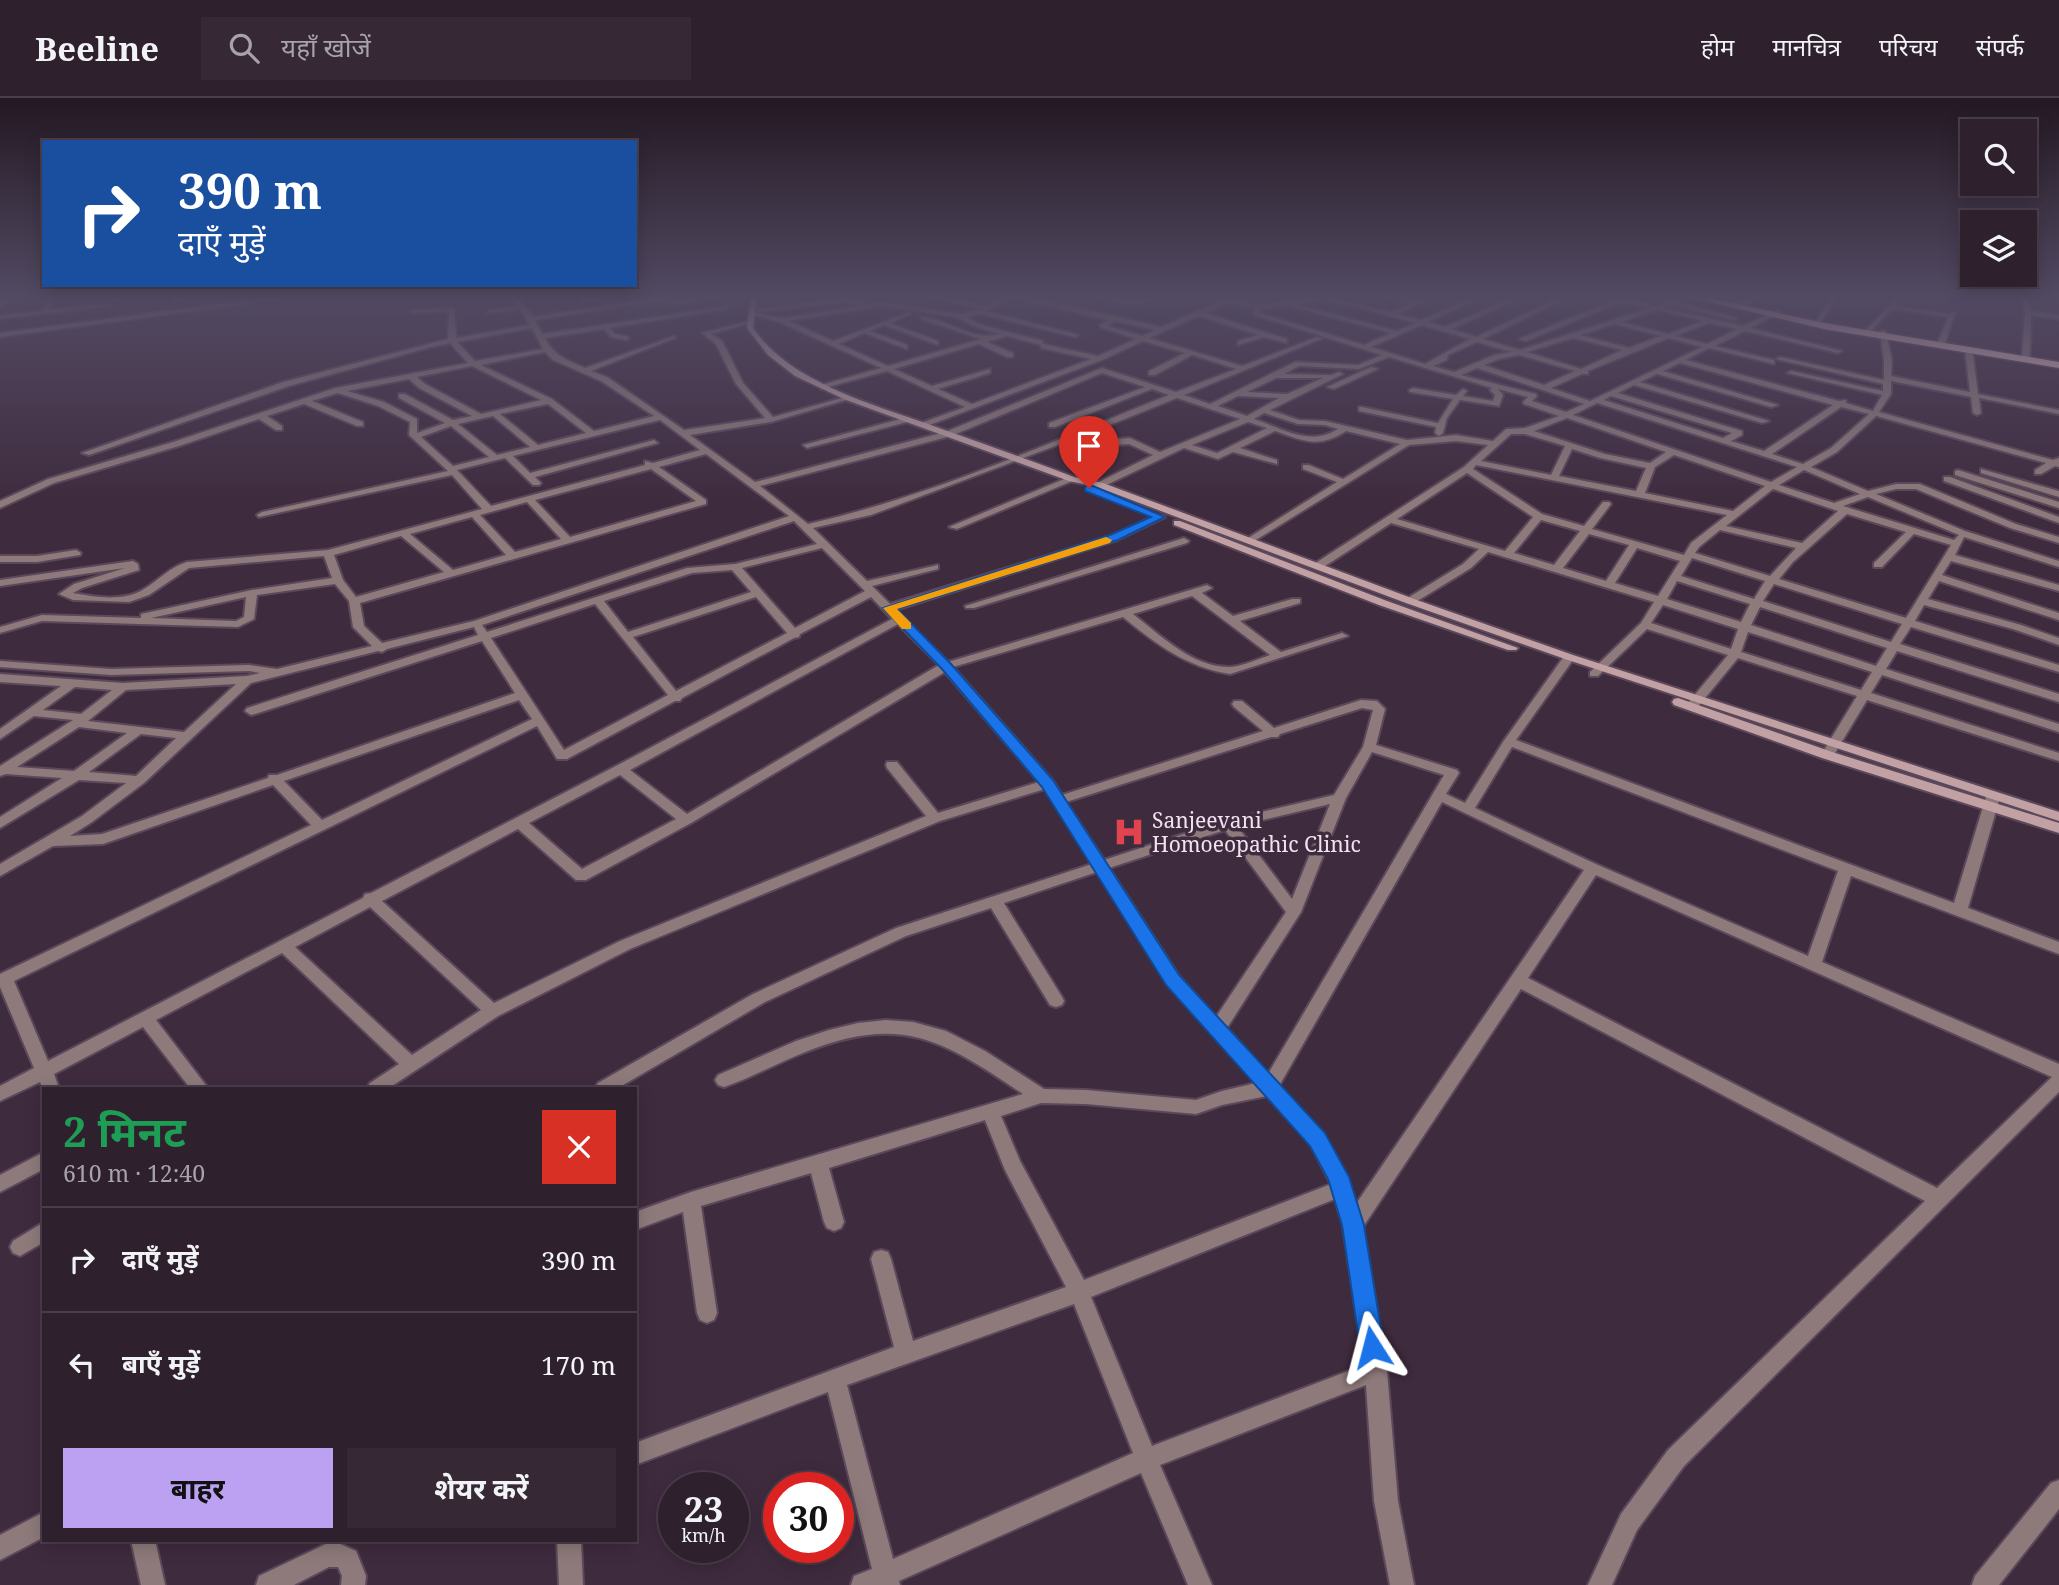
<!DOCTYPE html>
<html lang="hi">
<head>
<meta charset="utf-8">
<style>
	body { margin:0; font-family:"Noto Serif","Noto Sans Devanagari",serif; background:#372836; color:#f1f3f6; height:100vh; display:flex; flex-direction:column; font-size:26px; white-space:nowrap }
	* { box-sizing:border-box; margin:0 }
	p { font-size:23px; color:#a7a3aa }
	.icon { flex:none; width:38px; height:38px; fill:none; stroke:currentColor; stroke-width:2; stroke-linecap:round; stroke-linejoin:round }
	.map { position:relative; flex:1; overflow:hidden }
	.sheet { position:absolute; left:42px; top:989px; width:595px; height:455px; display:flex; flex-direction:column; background:#2f202e; border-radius:0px; box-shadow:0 4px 18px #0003,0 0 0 2px #4a3e4a }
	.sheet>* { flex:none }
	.top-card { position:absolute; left:42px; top:42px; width:595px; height:147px; border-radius:0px; box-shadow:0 4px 18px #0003,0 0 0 2px #4a3e4a; background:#1a4fa0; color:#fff; overflow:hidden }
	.controls { position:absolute; left:1960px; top:21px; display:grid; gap:14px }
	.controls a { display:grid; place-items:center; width:77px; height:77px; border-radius:0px; background:#2f202e; box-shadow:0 4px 18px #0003,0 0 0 2px #4a3e4a; font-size:35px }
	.speed { position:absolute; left:658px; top:1374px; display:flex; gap:14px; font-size:35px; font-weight:700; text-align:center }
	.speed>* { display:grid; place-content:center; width:91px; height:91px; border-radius:50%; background:#2f202e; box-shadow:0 4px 18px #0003,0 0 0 2px #4a3e4a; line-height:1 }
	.speed small { font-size:18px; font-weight:400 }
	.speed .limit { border:10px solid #d22; background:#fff; color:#111 }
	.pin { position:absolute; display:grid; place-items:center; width:60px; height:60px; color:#fff; margin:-72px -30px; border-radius:50% 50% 50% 0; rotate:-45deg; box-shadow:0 0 7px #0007 }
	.pin .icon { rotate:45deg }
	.me { position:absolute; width:77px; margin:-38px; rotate:351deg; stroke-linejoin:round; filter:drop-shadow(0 0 5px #0008) }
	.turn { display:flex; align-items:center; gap:24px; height:147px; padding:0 21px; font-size:32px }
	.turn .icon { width:91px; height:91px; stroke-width:2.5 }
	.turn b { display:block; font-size:49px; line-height:60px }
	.round { display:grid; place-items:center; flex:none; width:74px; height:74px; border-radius:0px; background:#372836 }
	.headline { display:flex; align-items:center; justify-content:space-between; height:119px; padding:0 21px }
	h1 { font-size:42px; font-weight:700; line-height:52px; color:#1e9e55 }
	.primary-button { display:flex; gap:14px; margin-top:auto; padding:14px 21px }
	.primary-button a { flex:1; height:80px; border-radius:0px; background:#bca0f2; color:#111; font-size:28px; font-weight:700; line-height:80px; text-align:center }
	.primary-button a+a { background:#372836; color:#f1f3f6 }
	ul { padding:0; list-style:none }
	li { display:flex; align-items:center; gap:21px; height:105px; padding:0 21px; border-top:2px solid #4a3e4a }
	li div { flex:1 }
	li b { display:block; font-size:26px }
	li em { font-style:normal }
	header { display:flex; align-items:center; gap:42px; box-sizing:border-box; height:98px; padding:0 35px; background:#2f202e; border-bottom:2px solid #4a3e4a }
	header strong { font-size:33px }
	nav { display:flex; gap:38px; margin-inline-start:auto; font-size:24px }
	.search { width:490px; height:63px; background:#372836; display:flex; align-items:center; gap:18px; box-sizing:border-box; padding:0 24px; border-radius:0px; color:#a7a3aa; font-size:26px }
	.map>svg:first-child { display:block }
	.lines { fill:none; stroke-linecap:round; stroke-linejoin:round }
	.street-casing { stroke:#5b485a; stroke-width:4 }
	.secondary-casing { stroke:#5b485a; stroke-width:4 }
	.primary-casing { stroke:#5b485a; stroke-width:3 }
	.street { fill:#8e7a7b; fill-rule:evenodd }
	.secondary { fill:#c2a1a4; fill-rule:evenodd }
	.primary { fill:#eac0c3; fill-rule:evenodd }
	.route { fill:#1a73e8; stroke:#114b97; stroke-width:2 }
	.slow { fill:#f59e0b }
	.labels { text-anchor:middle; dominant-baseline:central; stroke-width:7; stroke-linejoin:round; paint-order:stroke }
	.poi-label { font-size:21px; fill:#f0e3ef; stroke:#3f2b3e; text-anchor:start }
</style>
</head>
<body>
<header>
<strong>Beeline</strong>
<div class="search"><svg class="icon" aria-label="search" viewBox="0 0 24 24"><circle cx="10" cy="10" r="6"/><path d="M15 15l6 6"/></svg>यहाँ खोजें</div>
<nav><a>होम</a><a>मानचित्र</a><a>परिचय</a><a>संपर्क</a></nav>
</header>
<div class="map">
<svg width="2059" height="1487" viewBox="0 0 2059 1487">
	<rect width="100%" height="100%" fill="#3f2b3e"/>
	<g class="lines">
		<defs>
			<g id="street">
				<path d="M6,196H13L0,211V205Z"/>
				<path d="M52,196H58L49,212L108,206L111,208L0,221V217L42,213Z"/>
				<path d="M139,196H163L113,203L110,201Z"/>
				<path d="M199,196H217L174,204L171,202Z"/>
				<path d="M298,196H318L0,239V235Z"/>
				<path d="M373,196H379V198L374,199Z"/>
				<path d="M509,196H516L533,219L672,197L674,200L669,201L743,196L678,206L658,203L535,222L542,236L728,208L726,211L610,230L615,236L629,239L627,242L611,239L604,231L545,240C554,258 567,262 585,270L675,238V240L591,273L607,279L684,332L765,320L736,286L716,246L702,235L754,222V224L711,236L722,243L743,285L773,319L849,298L853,300L771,324L690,337L755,384L945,334L1102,270L1176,294L1236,271L1192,257L1155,277H1149V273L1185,255L1143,243L1102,262L924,329L920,327L921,325L965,309L887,273L821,291V287L881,270L779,224L750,216L753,214L781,220L861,208L843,204L757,214L754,212L843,200L871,206L883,204L961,216L981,211L916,196H930L987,208L1002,201L985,196H1019L1161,229L1223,202L1204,196H1216L1259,207L1321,198L1391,214L1410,206L1378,196C1390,196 1401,202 1413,203C1422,204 1431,196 1441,196L1398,216L1421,222L1481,196H1490L1428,224L1445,229L1521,196H1530L1452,231L1476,239L1567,196H1576L1483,241L1520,252L1650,210L1622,204L1526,243L1519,241L1615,202L1595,196H1607L1656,208L1682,196H1691L1676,204L1737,220L1734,222L1670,207L1664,210L1743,228L1778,212L1780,215L1750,230L1842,253L1838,255L1745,233L1715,248L1774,262V266L1709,250L1686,262L1839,303L1846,302V305L1873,313L1882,297L1787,275L1791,273L1883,293V286L1776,261L1780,259L1884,282V263L1880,234L1883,232L1886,234L1892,263L1891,278L1970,294L1965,252L1972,250L1978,296L2059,312V316L1979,300L1981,315L1977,317L1973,315L1971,299L1891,283V296L1879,314L2053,362L2059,360V369L2055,368L2041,376H2035V372L2046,365L1876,318L1837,354L1811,369L1868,393L1896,386H1920L2016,426L2059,439V445L2010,430L1916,391H1896L1876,396L1965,433L2059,463V469L1964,439L1955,457L2059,487V493L1951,463L1942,477L2059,515V522L1939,483L1928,501L2021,527L2059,540V547L2013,531L1924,507L1915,523L2059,567V574L1911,529L1900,546L2059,596V604L1897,553L1886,571L2059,626V634L1882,577L1871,595L2059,655V663L1867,602L1832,660H1822L1821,657L1857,598L1738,560L1696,611H1688L1686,608L1688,605L1728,557L1647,531L1598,578H1590V574L1641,525L1654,504L1488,454L1471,470L1414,505H1406V501L1463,466L1479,451L1391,425L1322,470H1314V466L1464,369L1488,347L1456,343L1409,347L1251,445L1246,442L1248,440L1337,384L1303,371V367H1309L1343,381L1400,346L1346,333C1318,351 1304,343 1275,333L1240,350L1277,362V366L1233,354L1218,361L1184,350L1100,390L1097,389V385L1153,357L1129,346L1105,348L1079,339L871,417L813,430L867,483L938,467V471L872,488L890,506L1111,438L1157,417L1165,419L1117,442L895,512L948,564L1207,487L1212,490L1202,495L1233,518L1292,501H1300V505L1240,523L1281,554L1342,535L1348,538L1230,576C1186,569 1156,546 1123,519L953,569L1053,683L1062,697L1263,633L1234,609L1232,606L1234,603H1242L1274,630L1361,602L1377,603L1385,611L1376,647L1457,672L1459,675L1446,696L1465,705L1503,644L1565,557L1569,556L1575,559L1516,642L1954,805L1986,699L1988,696H1998L2000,699L1968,810L2059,844V856L1851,778L1822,864L2059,966V994L1684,1368L1637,1432L1612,1487H1588L1621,1416L1668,1352L1925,1103L1521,891L1363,1129L1387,1273L1398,1403L1414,1487H1390L1374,1403L1366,1287L1160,1367L1212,1487H1188L1141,1375L899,1483L900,1487H851L854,1478L872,1471L828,1294L635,1367V1345L894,1249L871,1161L874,1154L881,1152L888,1154L891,1161L913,1243L1066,1189L1005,1072L985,1022L829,1070L844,1124L841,1130L834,1133L827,1130L824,1124L811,1075L701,1108L717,1215L714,1222L707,1225L700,1222L697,1215L683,1114L635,1132V1114L691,1094L1023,996C942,942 902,915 803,955C777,965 751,980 724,989L718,987L715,982L718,977L796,943L829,932L858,925L886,922L913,924L946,933L985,953L1044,991L1086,992L1196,1002L1222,993L1256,985L1167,886L1097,774L1004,805L1062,899L1064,903L1062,907L1056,909L1050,907L991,810L906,838L765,904L618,990H595L598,985L753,896L896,830L1092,766L1045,691L940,723L630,851L498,918L389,990H367L370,985L399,966L282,855L156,922L208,990H190L143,929L54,976L59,990H44V993L40,984L0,1003V988L34,970L0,889V876L311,727L273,687L103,746L53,748L0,778V766L82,718L126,685L79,682L0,730V719L62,680L6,676L0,678V668L73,622L34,618L0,641V631L61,588L0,584V576L123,585L247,578L260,575L249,573L111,577L0,569V563L111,571L249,567L277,571L372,548L353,529L349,503L335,486L257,497L254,521L238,529L42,523L0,535V529L42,517L141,520V516L252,492L332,480L324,458L189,470L149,497L129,504L73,502L59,496L74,486L125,470L0,488V482L133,463L138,466L139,472L82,490L73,495C95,499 124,504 144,491C159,482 170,469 187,464L328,452L482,411L452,377L259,419L257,417L262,414L448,373L409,337L410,324L378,308L338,295L312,303L363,324V328H357L304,306L267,318L282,328V332H276L259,321L179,348L54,385L0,410V403L48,381L173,344L335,290L468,265L450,245L431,249L289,288L89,357L82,355L283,284L448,241L449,213L413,215L411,212L454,210L456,240L530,227L520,211L487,215L489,212L518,208ZM1013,200L1108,222L1100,227V229L1136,241L1098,258L1043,246V243L978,226L967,219L980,216L1075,239L1079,237L986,213ZM1321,202L1341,205L1415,225L1397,233L1294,206ZM1230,204L1255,210L1254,217L1382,257L1358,267L1295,264L1210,306L1184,297L1323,240L1317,239L1242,268L1149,240L1199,218L1258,237L1238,243V247L1264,239L1287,245V241L1205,215ZM1288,207L1289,208L1391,235L1364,247L1260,215L1262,211ZM883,208L956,219L974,228L999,236C972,244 947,220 921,219V221L981,241L888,268L839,246L864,235L907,251V247L870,233L884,227L938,247V243L890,225L910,216V214L833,243L789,223ZM1657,212H1658L1703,223L1668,236L1621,224ZM1115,223L1155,232L1142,238L1108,228ZM1709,225L1737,231L1707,246L1675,238ZM1614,226L1661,238L1629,250L1580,237ZM1422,227L1470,241L1425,266L1371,249ZM532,230L543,251L475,263L457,244ZM1007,238L1041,247V250L1091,261L972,306L938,291L990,275V271L932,288L894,271L979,246L1007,259H1013V255L987,244ZM1573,240L1622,252L1581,271L1527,254ZM1669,240L1702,249L1590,303L1551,290L1582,276H1588V273ZM1477,244L1511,254L1494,257L1454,274L1433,268L1447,262L1448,257ZM545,254L553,262L601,283L654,318L594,333L552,301L481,267ZM1519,257L1575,273L1544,287L1484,267L1499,261ZM1389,259L1492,290L1490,292L1495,297L1493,303L1463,298L1467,293L1463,291L1456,297L1413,290L1409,292L1410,294L1453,301L1438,325L1362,309H1359V313L1436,329L1435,335L1439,338L1443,335L1447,320L1460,302L1499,308L1503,297L1498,291L1528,299L1523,304L1524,306L1559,318L1525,330L1506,331L1493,343L1456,337L1407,342L1325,323L1299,322L1270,312L1343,276L1339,274L1331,277L1284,276L1299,268L1359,271ZM1680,265L1833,307L1764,353L1731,343L1742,337V333L1618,295L1634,287L1762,325L1769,323L1640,284L1657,276L1771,309L1778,307L1663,273ZM472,268L541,302L481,316L425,286L417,279ZM1477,270L1584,306L1566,314L1532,303L1537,298L1536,296L1461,277ZM1102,275L1145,289L1049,325V329H1055L1152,291L1169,297C1051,344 932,398 808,426L760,388L951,338ZM1276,280H1323L1287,296L1247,294ZM409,281L419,290L472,318L453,322L405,296H399V300L445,325L417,335V321L384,304L347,293ZM1238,298L1279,300L1247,318L1218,308ZM1611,298L1732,335L1723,340L1604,302ZM1177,300L1240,321L1160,354L1130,340L1106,342L1087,336ZM1597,305L1797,369L1771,384L1573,317ZM548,306L586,335L538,347L500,316ZM1841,309L1869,316L1831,350L1803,366L1772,356ZM1264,315L1298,326L1325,327L1338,331C1310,349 1282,330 1254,321ZM493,318L530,349L497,357L458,326ZM1567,320L1666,354L1650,365L1605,356L1534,333ZM660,322L700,352L653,365L645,363V367L491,408L457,372L505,360L533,387H539L541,385L535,379L658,345L654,342L530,375L513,358ZM1248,324L1267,330L1217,355L1192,347ZM451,328L489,359L453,368L421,339ZM1511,336H1525L1565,348L1551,377L1481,363ZM1572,351L1600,360L1646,370L1636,393L1559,378ZM706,356L789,418L474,523L382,545L364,528L360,505L706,406V402L659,369ZM1674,357L1765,388L1733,413L1645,395L1655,369ZM1476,367L1727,417L1691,445L1684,457L1592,431L1611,406L1609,404H1603L1584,428L1542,416L1473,371ZM651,371L696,403L570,439L535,402ZM1804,372L1860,396L1834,405L1779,387ZM1467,375L1533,419L1505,453L1397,421ZM1773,391L1838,413L1802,445L1726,428ZM1868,399L1959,437L1954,442L1843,408ZM527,404L561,441L515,454L480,417ZM1847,416L1906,434L1874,465V469H1882L1914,436L1951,447L1906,520L1779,481L1793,464ZM472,419L506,457L453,472L410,436ZM1541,422L1580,433L1554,467L1514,455ZM794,423L817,446L735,466L687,470L487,534L482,527ZM1720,432L1796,450L1770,478L1695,455L1699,449ZM1589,436L1629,447L1606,483L1563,470ZM401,438L444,474L356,499L343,482L334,457ZM822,450L865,493L795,530L742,470ZM1637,450L1680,463L1658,498L1615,485ZM1692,460L1765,483L1754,501L1681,478ZM732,472L751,494L628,534L604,503L692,475ZM1677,483L1750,506L1741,524L1667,501ZM1774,486L1902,526L1891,544L1763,503ZM1192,498L1270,557C1258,561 1241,569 1228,569C1192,569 1159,536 1133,516ZM246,499L244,519L236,523L151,520ZM756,499L787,535L676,593L633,539ZM871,499L892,521L616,668L371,795L365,796L363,800L48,963L14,883L537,628L557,661H567L675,603H680L682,600L794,540L799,539L800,536ZM595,506L668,597L564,652L491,540ZM1663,507L1738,531L1731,551L1651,525ZM1760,509L1887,550L1876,568L1751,527ZM898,526L939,567L687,716L630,672ZM474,529L478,537L247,610L245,613L251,617L255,616L482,543L515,595L277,677H269L268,680L102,736L70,738L92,724L144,685L251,585L378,553L382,554L387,551ZM1748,534L1872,574L1861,592L1741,554ZM945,574L1039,684L938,715L897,664H887L886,667L887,670L926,718L620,843L494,905L382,803L518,731L576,782H586L691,725ZM236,586L184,634L88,623L126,592ZM75,589L112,592L81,616L43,612ZM519,602L532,621L322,722L284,683ZM1362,610L1373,612L1363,649L1334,697L1223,723L1104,762L1066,704L1271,639H1278L1280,636ZM79,629L127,635L74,673L17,669ZM141,636L176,640L136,678L89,674ZM1512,649L1838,773L1808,858L1598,767L1475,710ZM1372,654L1444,677L1268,976L1227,930L1301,814L1346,700ZM620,677L676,721L582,771L529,725ZM1442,704L1584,772L1356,1106L1347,1079L1323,1035L1279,988ZM1330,706L1292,801L1237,728ZM1225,732L1286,814L1216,919L1179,878L1109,770ZM1596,777L2052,979L1937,1090L1528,880ZM370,809L481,912L412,957L295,849ZM1267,998L1311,1047L1331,1086L1084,1182L1020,1063L1001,1018L1041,1005L1086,1006L1196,1016L1222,1007ZM1335,1101L1343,1127L1364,1267L1152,1348L1091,1199ZM1074,1206L1133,1355L893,1461L847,1287Z"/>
				<path d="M610,196L622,197L582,204L579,202Z"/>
				<path d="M790,196H797L793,199Z"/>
				<path d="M1083,196C1099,196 1113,201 1128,202C1142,204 1158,196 1173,196L1131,207Z"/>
				<path d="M1755,196H1763L1744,207L1739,206Z"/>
				<path d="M1834,196H1840L1820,224H1816Z"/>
				<path d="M2026,196L2031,213L2059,217V221L2031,217L2030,258L2026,260L2022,258L2025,215L2022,198Z"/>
				<path d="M1894,203L1897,205L1895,208L1949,216L1955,214L1945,246L1938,244L1948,219L1892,211L1871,233H1867V231Z"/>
				<path d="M1371,269L1378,271L1334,291L1327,289Z"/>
				<path d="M908,319L912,321L911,323L807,350L803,347Z"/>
				<path d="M1981,371L2059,393V399L1981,375Z"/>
				<path d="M1958,372L2059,404V410L1955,377V373Z"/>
				<path d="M1069,379L1077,381L957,431L949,429Z"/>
				<path d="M1944,379H1950L2059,419V425L1944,383Z"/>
				<path d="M1184,440L1189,443L1187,445L974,510H966L965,508Z"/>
				<path d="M76,452L81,455L80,457L37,464H0V458H37Z"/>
				<path d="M44,1054V1071L0,1094V1077Z"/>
				<path d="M44,1124V1144L20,1158L13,1155L10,1149L13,1143Z"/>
				<path d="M2059,1382V1411L1999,1487H1972L1975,1478L2051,1385Z"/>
				<path d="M44,1414V1439L0,1462V1437Z"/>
				<path d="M131,1442H155L165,1487H141Z"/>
				<path d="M557,1442H581L583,1487H559Z"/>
				<path d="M328,1445H338L356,1453L366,1478L365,1487H341L342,1478L338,1469H329L294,1487H256L259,1478Z"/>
			</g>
			<g id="secondary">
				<path d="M751,196H757L753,230C790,286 879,308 939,330C984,346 1029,362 1074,379L1103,385L1414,501L1573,557L2059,714V723L1565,561L1406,505L1097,389L1069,383L846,302L795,278L768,257L747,230Z"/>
				<path d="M1174,423H1180L1387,503L1518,550L1516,552H1508L1379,507L1174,427Z"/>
				<path d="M1678,600L1832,654L2059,725V735L1822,660L1674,607L1672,604L1674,601Z"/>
			</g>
			<path id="primary" d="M1676,196H1692L1824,225L2059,264V270L1824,231Z"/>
		</defs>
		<use href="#street" class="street-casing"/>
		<use href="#secondary" class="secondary-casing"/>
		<use href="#primary" class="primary-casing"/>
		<use href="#street" class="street"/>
		<use href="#secondary" class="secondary"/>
		<use href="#primary" class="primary"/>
	</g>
	<linearGradient id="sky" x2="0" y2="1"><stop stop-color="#231822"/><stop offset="0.49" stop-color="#524a63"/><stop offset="1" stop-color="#524a63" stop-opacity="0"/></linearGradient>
	<rect width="2059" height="404" fill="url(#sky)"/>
	<path class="route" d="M1085,388H1093L1165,419L1118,442L897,511L951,566L1053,682L1179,877L1325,1035L1349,1079L1364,1127L1384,1249L1381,1257L1372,1261L1364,1257L1360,1249L1342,1127L1328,1081L1310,1048L1166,887L1042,689L942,571L883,510L1110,437L1151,419L1085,393Z"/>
	<path class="slow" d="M1106,439L1112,442L1110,445L897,511L911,525V531H902L883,510Z"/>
	<defs>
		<symbol id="hospital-bare" viewBox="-9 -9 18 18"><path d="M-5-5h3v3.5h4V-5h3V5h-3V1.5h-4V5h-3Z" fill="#e0444e" stroke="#3f2b3e" stroke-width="2.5" paint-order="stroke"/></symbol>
	</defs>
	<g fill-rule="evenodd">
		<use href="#hospital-bare" x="1107" y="712" width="44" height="44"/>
	</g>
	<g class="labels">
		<g class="poi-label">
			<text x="1152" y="722">Sanjeevani<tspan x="1152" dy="24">Homoeopathic Clinic</tspan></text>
		</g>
	</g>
</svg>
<div class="controls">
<a><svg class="icon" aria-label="search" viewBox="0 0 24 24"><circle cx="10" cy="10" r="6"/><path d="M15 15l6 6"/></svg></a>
<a><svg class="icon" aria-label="layers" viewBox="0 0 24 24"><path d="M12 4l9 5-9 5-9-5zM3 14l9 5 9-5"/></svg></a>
</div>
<div class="speed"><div>23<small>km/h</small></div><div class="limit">30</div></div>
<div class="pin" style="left:1089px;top:390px;background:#d93025"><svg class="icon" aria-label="arrive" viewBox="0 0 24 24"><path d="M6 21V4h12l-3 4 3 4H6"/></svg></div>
<svg class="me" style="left:1372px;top:1249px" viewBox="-20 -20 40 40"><path d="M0-17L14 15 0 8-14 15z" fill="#1a73e8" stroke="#fff" stroke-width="4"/></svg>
<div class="top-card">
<div class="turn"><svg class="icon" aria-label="right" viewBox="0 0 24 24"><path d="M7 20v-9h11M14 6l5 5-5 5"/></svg><div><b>390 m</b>दाएँ मुड़ें</div></div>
</div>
<section class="sheet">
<div class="headline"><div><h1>2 मिनट</h1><p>610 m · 12:40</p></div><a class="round" style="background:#d93025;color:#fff"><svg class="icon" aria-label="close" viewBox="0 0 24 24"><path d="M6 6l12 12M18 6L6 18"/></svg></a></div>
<ul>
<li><svg class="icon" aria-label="right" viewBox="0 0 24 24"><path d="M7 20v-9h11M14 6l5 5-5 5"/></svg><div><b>दाएँ मुड़ें</b></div><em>390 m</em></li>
<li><svg class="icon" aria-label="left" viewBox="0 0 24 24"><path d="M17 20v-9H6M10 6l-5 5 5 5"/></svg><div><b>बाएँ मुड़ें</b></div><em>170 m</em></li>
</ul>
<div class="primary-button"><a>बाहर</a><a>शेयर करें</a></div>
</section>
</div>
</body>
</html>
